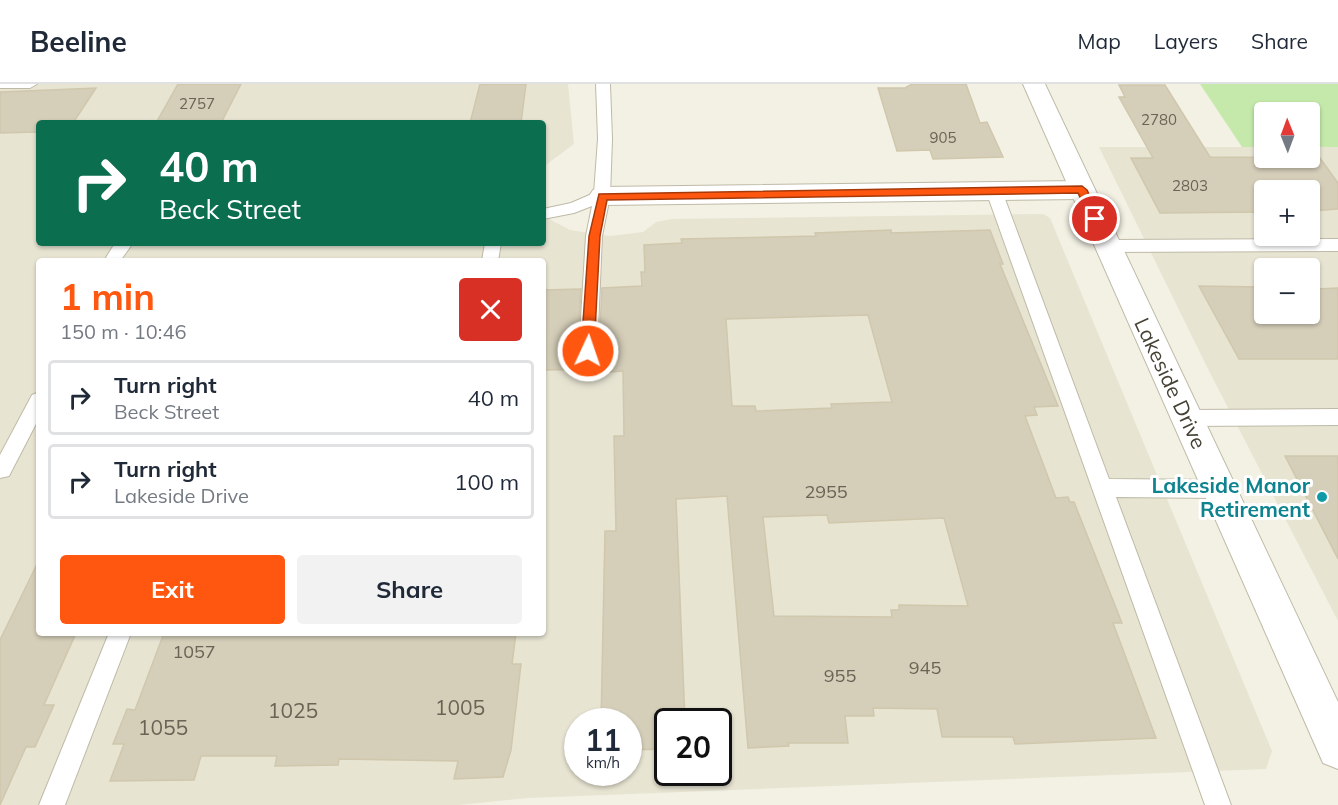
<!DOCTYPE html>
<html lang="en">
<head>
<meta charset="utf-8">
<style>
	body { margin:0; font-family:Mulish,sans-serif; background:#f2f2f3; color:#1f2937; height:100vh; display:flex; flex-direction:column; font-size:22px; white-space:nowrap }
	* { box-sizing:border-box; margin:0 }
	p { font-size:20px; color:#747a83 }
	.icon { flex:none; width:33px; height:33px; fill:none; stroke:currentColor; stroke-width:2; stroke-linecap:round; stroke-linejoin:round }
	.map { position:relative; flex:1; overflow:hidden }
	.sheet { position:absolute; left:36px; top:174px; width:510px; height:378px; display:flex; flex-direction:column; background:#fff; border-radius:6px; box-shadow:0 2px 4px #0004 }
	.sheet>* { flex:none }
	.guide { position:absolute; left:36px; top:36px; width:510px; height:126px; border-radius:6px; box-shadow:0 2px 4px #0004; background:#0b6e4f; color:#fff; overflow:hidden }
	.needle { width:39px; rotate:359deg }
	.controls { position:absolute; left:1254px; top:18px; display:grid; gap:12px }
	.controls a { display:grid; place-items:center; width:66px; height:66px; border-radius:6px; background:#fff; box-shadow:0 2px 4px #0004; font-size:30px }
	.speed { position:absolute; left:564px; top:624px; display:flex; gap:12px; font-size:30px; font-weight:700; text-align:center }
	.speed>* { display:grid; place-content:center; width:78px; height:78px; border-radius:50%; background:#fff; box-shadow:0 2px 4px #0004; line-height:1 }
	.speed small { font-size:15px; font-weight:400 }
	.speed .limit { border:3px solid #111; border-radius:9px; background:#fff; color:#111 }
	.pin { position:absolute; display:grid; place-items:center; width:51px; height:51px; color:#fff; margin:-26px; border:3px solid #fff; border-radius:50%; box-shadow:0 2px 6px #0007 }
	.me { position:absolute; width:66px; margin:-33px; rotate:3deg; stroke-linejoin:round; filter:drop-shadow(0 0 4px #0008) }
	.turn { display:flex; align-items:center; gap:21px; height:126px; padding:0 24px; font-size:27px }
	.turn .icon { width:78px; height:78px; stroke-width:2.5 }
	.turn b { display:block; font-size:42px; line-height:51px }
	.round { display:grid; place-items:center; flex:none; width:63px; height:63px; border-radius:6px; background:#f2f2f3 }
	.overview { display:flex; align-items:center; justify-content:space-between; height:102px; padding:0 24px }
	h1 { font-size:36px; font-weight:700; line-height:45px; color:#ff570f }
	.primary-button { display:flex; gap:12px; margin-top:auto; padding:12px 24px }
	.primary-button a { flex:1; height:69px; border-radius:6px; background:#ff570f; color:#fff; font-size:24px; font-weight:700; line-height:69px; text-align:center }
	.primary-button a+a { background:#f2f2f3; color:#1f2937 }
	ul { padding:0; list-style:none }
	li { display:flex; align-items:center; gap:18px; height:75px; margin:0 12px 9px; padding:0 12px; border:3px solid #e0e1e3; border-radius:6px }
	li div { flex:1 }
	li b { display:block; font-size:22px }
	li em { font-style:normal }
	header { display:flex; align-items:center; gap:36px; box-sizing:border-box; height:84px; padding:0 30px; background:#fff; border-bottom:2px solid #e0e1e3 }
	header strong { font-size:28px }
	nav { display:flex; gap:33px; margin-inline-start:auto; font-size:21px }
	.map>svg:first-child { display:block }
	.residential { fill:#e7e4d2; fill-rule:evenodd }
	.green { fill:#c4e9ab }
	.building { fill:#d5ceb9; stroke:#d0c7ac; stroke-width:1.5; fill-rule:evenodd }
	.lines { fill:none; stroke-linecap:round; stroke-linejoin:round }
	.service-casing { stroke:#bfbaa7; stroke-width:2 }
	.minor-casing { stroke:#bfbaa7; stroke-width:2 }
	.tertiary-casing { stroke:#bfbaa7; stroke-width:2 }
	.service { fill:#fff; fill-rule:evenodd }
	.minor { fill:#fff; fill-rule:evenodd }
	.tertiary { fill:#fff; fill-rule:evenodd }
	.route { fill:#ff570f; stroke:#a6390a; stroke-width:1.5 }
	.culture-dot { fill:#0f9aa8; stroke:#fff; stroke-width:2 }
	.labels { text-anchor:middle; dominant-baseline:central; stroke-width:6; stroke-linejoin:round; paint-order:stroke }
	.far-number-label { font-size:15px; fill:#696455 }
	.number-label { font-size:18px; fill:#696455 }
	.street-label { font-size:21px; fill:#454134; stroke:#fff }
	.culture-label { font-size:21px; font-weight:bold; fill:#0d838f; stroke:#fff; text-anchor:end }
	.near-number-label { font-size:21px; fill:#696455 }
</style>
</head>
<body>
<header>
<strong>Beeline</strong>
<nav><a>Map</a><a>Layers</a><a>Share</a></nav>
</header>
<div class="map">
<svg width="1338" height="721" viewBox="0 0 1338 721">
	<rect width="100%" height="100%" fill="#f3f1e4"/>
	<g class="residential">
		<path d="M0,0H568L574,60L543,83V39H39V159H543V126L551,136L570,146L610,152L643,148L656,138L672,135L1043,130L1050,134L1272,667L1266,685L528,714L459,721H0ZM39,177H543V549H39ZM578,638H628V688H578ZM668,638H718V688H668Z"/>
		<path d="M1099,63H1264V74H1310V63H1338V537L1210,289ZM1264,106H1310V152H1264ZM1264,184H1310V230H1264Z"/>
	</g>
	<path class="green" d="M1200,0H1338V63H1310V28H1264V63H1242Z"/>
	<g class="building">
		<path d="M178,0H241L221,39H156Z"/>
		<path d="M480,0H526L521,39H470Z"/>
		<path d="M912,0H966L980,39L987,38L1003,73L933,75L930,66L897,67L878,4H905Z"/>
		<path d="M1119,1H1165L1210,73L1320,74L1338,99V125L1310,127V106H1264V128L1160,129L1131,74H1153L1119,13H1125Z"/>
		<path d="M96,4L73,39H39L37,48L0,49V8Z"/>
		<path d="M891,146V149L990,146L1003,180H1000L1058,322L1034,323L1037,331L1025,332L1056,414L1068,413L1070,418H1074L1122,539H1113L1156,654L1015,660L1013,653H942L937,625L873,624L874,632H845L848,659H788L789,662L748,664L727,412L676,415L685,638H668V665L628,666V638H601L605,447H616L614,352H624L623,287L610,288V285L543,286V206L581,205L577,267L581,274L589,276L596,273L599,267L602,204L642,202L641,188H645L644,161L682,159L681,155L816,152L815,149ZM868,231L892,318L831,320L832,324L756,327L755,322H732L726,235ZM827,431L829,439L944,434L968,522L899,521V526H891L892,533L774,532L763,433Z"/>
		<path d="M1199,202L1264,203V230H1310V202L1317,205L1338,204V275H1239Z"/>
		<path d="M1285,372H1338V475Z"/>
		<path d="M39,476V549H76L44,621H54L35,663H26L0,721V556Z"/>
		<path d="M164,549H516L512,580H521L511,666L503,693L454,695L458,677L339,675L338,681L275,682L277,672H201L194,696L110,697L124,660H113L127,625L135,626Z"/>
	</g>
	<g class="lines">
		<defs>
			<g id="service">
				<path d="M0,0H37L30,4H0Z"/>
				<path d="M596,0H610L612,55L610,112L602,152L597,267L594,272L588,274L582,272L579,267L586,152L592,122L574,129L543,135V125L571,119L594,109L598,55Z"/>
				<path d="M994,102L1002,107L1109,395L1219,396L1226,399L1229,405L1226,411L1219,414L1116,413L1231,721H1205L986,107Z"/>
				<path d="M1338,155V167L1108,168L1102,166L1100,162L1102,158L1108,156Z"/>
				<path d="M115,159H133L120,177H104Z"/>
				<path d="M485,159H501L498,177H482Z"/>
				<path d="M39,308V334L9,392L0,394V371L32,311Z"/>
				<path d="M1338,325V341L1186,342L1179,340L1176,334L1179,328L1186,326Z"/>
				<path d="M109,549H131L65,721H39Z"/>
			</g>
			<path id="minor" d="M1082,97L1091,100L1095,106L1091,112L1082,115L602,121L593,118L589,112L593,106L602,103Z"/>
			<path id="tertiary" d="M1023,0H1045L1338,618V685L1323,679Z"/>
		</defs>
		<use href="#service" class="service-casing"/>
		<use href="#minor" class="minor-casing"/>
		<use href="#tertiary" class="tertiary-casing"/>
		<use href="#service" class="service"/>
		<use href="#minor" class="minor"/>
		<use href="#tertiary" class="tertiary"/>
	</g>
	<path class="route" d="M1082,102L1087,106L1101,135L1099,138H1092L1078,109L607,116L600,152L594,267L588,272L581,267L589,152L599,110Z"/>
	<circle class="culture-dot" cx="1322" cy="413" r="6"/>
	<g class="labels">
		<g class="far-number-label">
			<text x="197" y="19">2757</text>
			<text x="1159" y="35">2780</text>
			<text x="943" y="53">905</text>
			<text x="1190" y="101">2803</text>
		</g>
		<g class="number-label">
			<text x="826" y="407">2955</text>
			<text x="194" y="567">1057</text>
			<text x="925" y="583">945</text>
			<text x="840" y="591">955</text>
		</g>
		<g class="street-label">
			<text transform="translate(1171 299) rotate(65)">Lakeside Drive</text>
		</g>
		<g class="culture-label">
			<text x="1310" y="401">Lakeside Manor<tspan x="1310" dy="24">Retirement</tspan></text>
		</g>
		<g class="near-number-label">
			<text x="460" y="623">1005</text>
			<text x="293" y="626">1025</text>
			<text x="163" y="643">1055</text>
		</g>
	</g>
</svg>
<div class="controls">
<a><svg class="needle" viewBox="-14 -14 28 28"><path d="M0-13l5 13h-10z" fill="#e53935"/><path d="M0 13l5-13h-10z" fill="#747a83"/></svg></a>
<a>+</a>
<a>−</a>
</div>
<div class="speed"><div>11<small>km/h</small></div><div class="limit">20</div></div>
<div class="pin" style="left:1095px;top:135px;background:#d93025"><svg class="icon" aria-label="arrive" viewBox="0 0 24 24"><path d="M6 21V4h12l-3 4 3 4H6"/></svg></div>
<svg class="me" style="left:588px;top:267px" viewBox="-20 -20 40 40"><circle r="17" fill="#ff570f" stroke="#fff" stroke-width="3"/><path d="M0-11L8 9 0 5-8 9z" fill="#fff"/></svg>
<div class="guide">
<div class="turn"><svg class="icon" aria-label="right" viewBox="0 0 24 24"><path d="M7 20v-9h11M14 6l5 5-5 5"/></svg><div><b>40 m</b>Beck Street</div></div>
</div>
<section class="sheet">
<div class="overview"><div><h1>1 min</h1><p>150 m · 10:46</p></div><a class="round" style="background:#d93025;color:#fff"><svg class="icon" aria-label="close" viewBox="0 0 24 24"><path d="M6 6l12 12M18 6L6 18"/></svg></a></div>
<ul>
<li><svg class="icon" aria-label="right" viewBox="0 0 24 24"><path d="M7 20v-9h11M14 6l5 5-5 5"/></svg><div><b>Turn right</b><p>Beck Street</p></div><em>40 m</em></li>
<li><svg class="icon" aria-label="right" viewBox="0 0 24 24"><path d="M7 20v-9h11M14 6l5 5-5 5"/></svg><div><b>Turn right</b><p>Lakeside Drive</p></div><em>100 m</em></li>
</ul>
<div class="primary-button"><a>Exit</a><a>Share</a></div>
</section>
</div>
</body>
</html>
